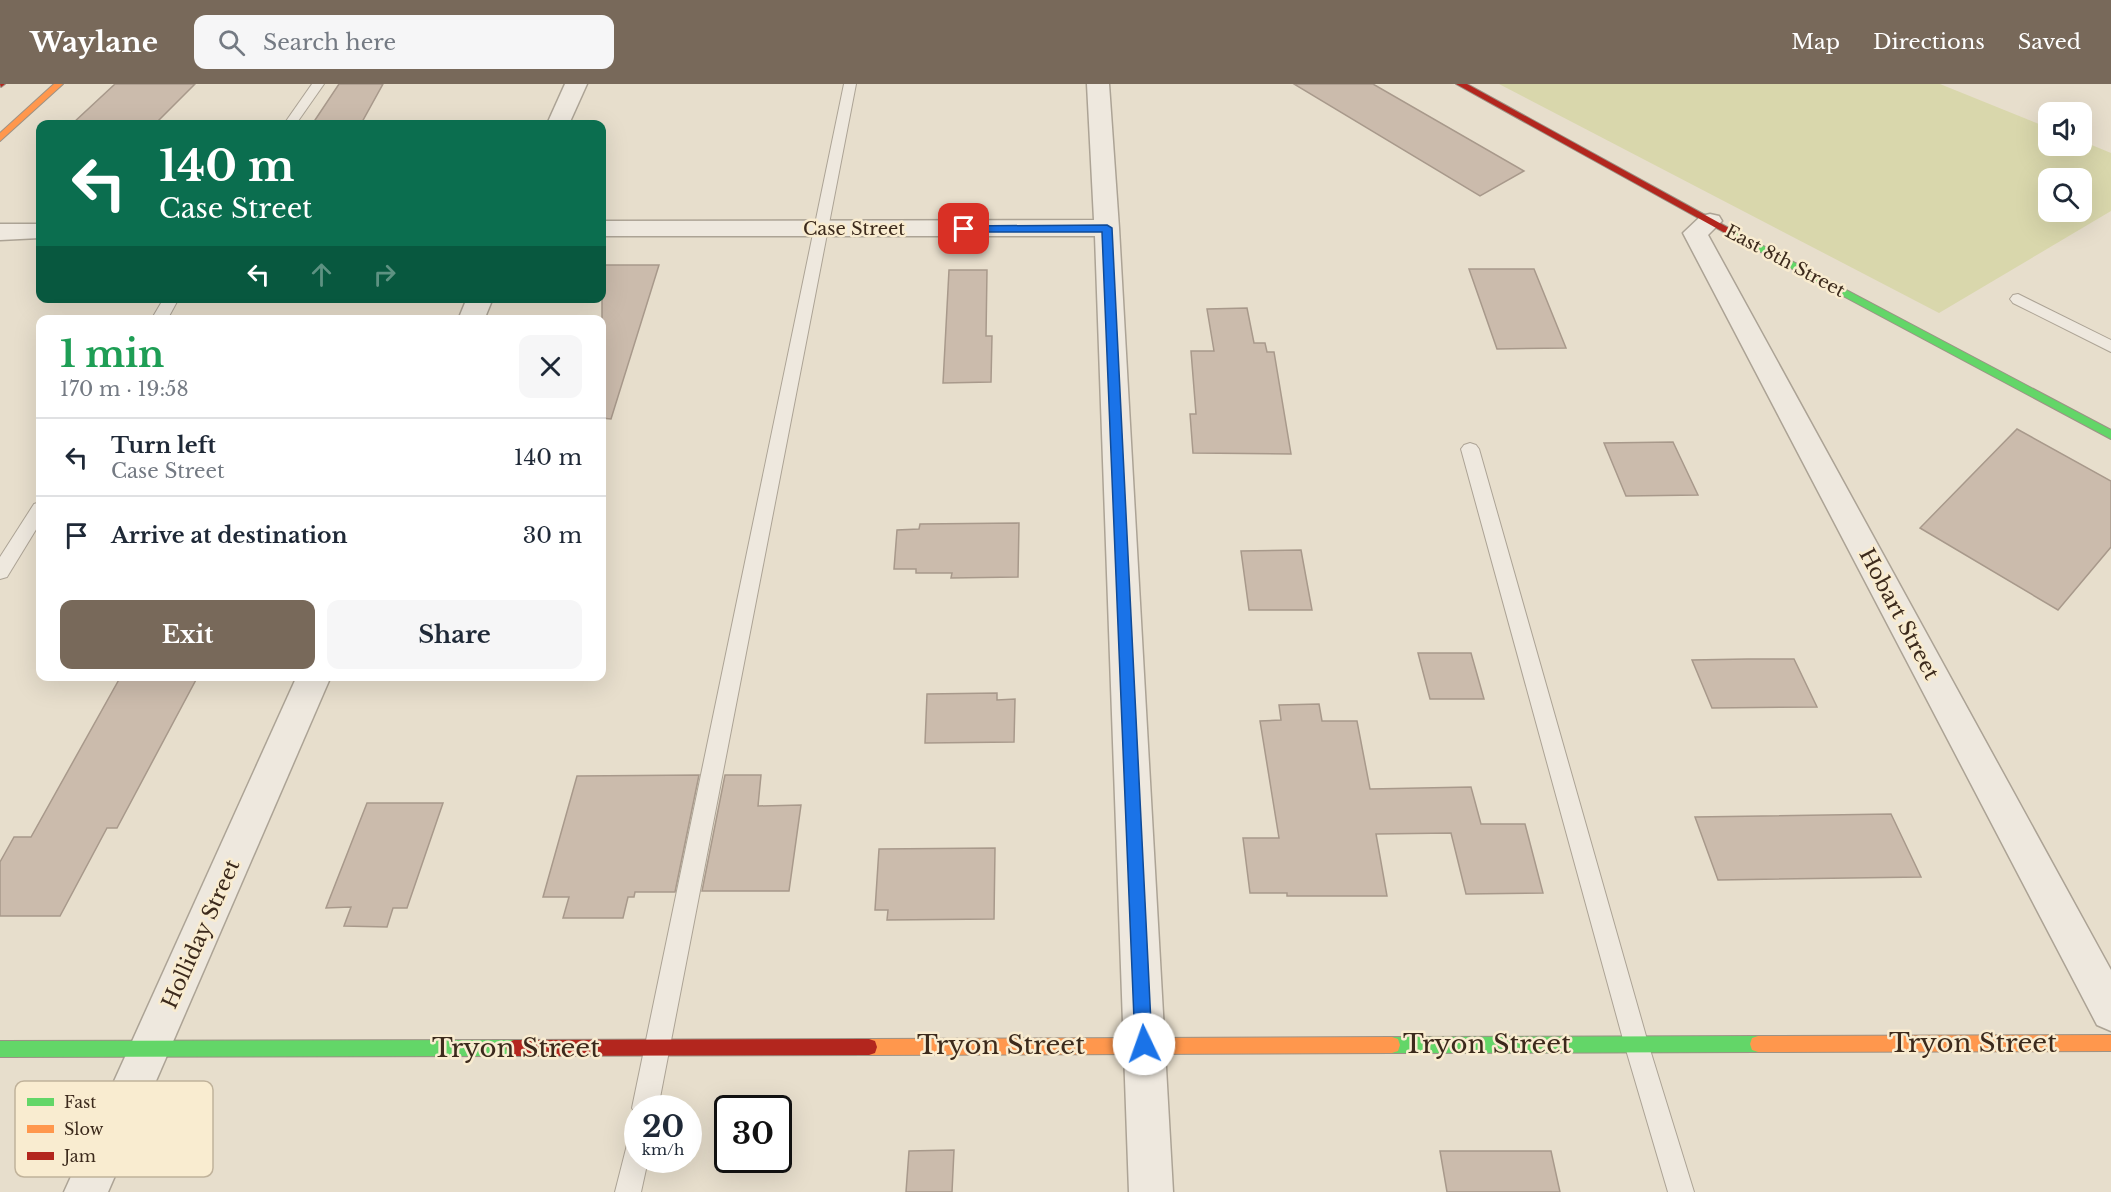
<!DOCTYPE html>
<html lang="en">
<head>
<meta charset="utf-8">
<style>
	body { margin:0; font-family:"Libre Baskerville",serif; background:#f6f6f7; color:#1f2937; height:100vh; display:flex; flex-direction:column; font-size:22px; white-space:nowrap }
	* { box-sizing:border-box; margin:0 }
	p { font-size:20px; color:#747a83 }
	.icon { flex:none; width:33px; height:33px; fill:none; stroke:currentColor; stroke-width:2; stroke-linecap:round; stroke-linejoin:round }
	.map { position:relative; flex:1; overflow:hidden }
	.details { position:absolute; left:36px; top:231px; width:570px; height:366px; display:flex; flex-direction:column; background:#fff; border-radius:12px; box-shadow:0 6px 24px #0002 }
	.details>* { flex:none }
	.guide { position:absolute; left:36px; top:36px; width:570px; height:183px; border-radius:12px; box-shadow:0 6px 24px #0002; background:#0b6e4f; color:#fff; overflow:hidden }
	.fabs { position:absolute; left:2038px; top:18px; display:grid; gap:12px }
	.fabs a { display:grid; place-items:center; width:54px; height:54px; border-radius:12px; background:#fff; box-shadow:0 6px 24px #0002; font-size:30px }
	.speed { position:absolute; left:624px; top:1011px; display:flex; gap:12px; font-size:30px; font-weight:700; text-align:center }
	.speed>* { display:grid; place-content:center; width:78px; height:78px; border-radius:50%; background:#fff; box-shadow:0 6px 24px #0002; line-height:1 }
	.speed small { font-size:15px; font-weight:400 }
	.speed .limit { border:3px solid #111; border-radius:9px; background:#fff; color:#111 }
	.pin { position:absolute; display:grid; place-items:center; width:51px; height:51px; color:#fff; margin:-26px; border-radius:12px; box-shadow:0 3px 9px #0006 }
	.me { position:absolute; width:66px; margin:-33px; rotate:357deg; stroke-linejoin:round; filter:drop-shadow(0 0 4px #0008) }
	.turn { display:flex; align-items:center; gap:21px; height:126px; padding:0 24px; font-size:27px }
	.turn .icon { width:78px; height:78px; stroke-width:2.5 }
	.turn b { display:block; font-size:42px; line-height:51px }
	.lanes { display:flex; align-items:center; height:57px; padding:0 24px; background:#0003; justify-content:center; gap:30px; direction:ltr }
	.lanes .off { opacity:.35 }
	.round { display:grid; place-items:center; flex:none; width:63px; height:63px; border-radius:12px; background:#f6f6f7 }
	.overview { display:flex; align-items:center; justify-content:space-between; height:102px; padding:0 24px }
	h1 { font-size:36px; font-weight:700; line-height:45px; color:#1e9e55 }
	.cta { display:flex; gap:12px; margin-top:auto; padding:12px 24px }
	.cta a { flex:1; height:69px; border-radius:12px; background:#78695a; color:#fff; font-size:24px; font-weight:700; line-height:69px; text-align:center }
	.cta a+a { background:#f6f6f7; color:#1f2937 }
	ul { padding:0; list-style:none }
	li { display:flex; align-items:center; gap:18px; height:78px; padding:0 24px; border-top:2px solid #e0e1e3 }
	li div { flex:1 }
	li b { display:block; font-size:22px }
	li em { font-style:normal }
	header { display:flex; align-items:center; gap:36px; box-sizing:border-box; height:84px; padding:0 30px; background:#78695a; color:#fff }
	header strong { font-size:28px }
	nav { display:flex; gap:33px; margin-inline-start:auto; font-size:21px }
	.search { width:420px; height:54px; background:#f6f6f7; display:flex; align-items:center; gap:15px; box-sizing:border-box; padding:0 21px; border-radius:12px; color:#747a83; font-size:22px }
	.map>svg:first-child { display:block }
	.green { fill:#d9d7ac; fill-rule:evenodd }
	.building { fill:#cbbbac; stroke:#a8998b; stroke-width:1.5 }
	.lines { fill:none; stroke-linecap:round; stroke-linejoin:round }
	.lane-casing { stroke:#aca395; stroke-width:2 }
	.street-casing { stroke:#aca395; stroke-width:3 }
	.fast-casing { stroke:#9c9285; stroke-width:2 }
	.slow-casing { stroke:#9c9285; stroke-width:2 }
	.jam-casing { stroke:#9c9285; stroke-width:2 }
	.lane { fill:#eee8de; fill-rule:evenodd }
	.street { fill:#eee8de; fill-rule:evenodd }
	.fast { fill:#63d668; fill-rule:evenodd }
	.slow { fill:#ff974d; fill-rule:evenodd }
	.jam { fill:#b3261e; fill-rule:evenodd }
	.route { fill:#1a73e8; stroke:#114b97; stroke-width:1.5 }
	.labels { text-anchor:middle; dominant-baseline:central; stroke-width:5; stroke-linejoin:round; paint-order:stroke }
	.far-street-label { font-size:18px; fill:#3c2a1c; stroke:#f9ecd0 }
	.street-label { font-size:21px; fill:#3c2a1c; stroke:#f9ecd0 }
	.near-street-label { font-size:26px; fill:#3c2a1c; stroke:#f9ecd0 }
	.key { fill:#f9ecd0; stroke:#c0b29a; stroke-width:1.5 }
	.key-label { font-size:16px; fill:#3c2a1c }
</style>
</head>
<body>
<header>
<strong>Waylane</strong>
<div class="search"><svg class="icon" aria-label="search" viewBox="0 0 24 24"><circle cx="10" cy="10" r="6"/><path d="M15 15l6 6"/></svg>Search here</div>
<nav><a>Map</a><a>Directions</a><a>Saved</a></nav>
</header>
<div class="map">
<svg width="2111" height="1108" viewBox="0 0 2111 1108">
	<rect width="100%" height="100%" fill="#e7decc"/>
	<path class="green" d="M1499,0H1940L2049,44V62H2082V57L2111,69V127L1939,229ZM2049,94H2082V128H2049Z"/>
	<g class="building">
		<path d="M115,0H195L155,40H72Z"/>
		<path d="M339,0H383L362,38L313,39Z"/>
		<path d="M1294,0H1373L1524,87L1480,112Z"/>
		<path d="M602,181H659L611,335L602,334Z"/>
		<path d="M1469,185H1534L1566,264L1497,265Z"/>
		<path d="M949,186H987L986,252H992L991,298L943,299Z"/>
		<path d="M1247,224L1254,259H1265L1267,268H1274L1291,370L1193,369L1190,330H1196L1191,267H1214L1207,225Z"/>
		<path d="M2017,345L2111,397V463L2058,526L1920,444Z"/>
		<path d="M1673,358L1698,411L1626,412L1604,359Z"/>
		<path d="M1019,439L1018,493L951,494L952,489H916V485H894L897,446L919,445L920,440Z"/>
		<path d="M1301,466L1312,526H1249L1241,467Z"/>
		<path d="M1418,569H1471L1484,615H1430Z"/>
		<path d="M1748,575H1794L1817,623L1712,624L1692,576Z"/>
		<path d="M121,592H198L117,744H107L60,832H0V778L14,753H31Z"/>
		<path d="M997,609V616L1015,615L1014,658L925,659L927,610Z"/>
		<path d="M1319,620L1322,637H1357L1370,705L1471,703L1481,740H1525L1543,809L1466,810L1451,749L1376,750L1387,812H1287V809H1250L1243,754H1279L1260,637L1281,636L1279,621Z"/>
		<path d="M699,691L675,808H635L634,813H628L623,834H563L569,813H543L577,692Z"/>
		<path d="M725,691H761L758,722L801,721L789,807H702Z"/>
		<path d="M367,719H443L407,824H393L387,843L344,842L351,823L326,824Z"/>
		<path d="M1891,730L1921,793L1718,796L1695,733Z"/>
		<path d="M995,764L994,835L887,836L888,826H875L879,765Z"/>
		<path d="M954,1066L952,1108H906L909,1067Z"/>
		<path d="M1440,1067H1551L1560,1108H1447Z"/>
	</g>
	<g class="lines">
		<defs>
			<g id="lane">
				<path d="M312,0H324L296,40H284Z"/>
				<path d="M844,0H856L658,1024H638V1033L632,1024Z"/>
				<path d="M2018,210L2111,256V268L2013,219L2010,215L2013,211Z"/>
				<path d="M164,214H179L167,236H151Z"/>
				<path d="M1470,359L1476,361L1479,365L1648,959L1694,1108H1668L1624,959L1461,365L1464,361Z"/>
				<path d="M40,418V439L7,493L0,495V473L34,420Z"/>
				<path d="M638,1049V1076H648L641,1108H615L629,1053Z"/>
			</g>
			<g id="street">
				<path d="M565,0H587L569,40H547Z"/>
				<path d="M1087,0H1109L1119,144L1173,1108H1129L1095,152H602V137L1094,136Z"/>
				<path d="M1710,130L1719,132L1722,137L1708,151L2111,886V947L2097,941L1683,149L1701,132Z"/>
				<path d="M0,140H40V154L0,156Z"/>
				<path d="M467,214H493L484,236H458Z"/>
				<path d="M297,592H331L108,1108H64Z"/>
			</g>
			<g id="fast">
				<path d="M1731,145L2111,346V355L1727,150L1726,148Z"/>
				<path d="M1758,952L1764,954L1766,960L1764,966L1758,968L1392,969L1386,967L1384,961L1386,955L1392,953Z"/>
				<path d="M514,956L520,958L522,964L520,970L514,972L0,973V957Z"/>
			</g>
			<g id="slow">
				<path d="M54,0H63L0,57V49Z"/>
				<path d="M2111,951V967L1758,968L1752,966L1750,960L1752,954L1758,952Z"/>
				<path d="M1392,953L1398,955L1400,961L1398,967L1392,969L869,971L863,969L861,963L863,957L869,955Z"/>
			</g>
			<g id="jam">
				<path d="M0,0H5L1,3Z"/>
				<path d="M1456,0H1467L1736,148L1731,151L1727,150Z"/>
				<path d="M869,955L875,957L877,963L875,969L869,971L514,972L508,970L506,964L508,958L514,956Z"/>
			</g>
		</defs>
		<use href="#lane" class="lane-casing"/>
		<use href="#street" class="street-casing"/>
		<use href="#fast" class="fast-casing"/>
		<use href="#slow" class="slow-casing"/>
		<use href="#jam" class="jam-casing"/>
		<use href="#lane" class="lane"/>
		<use href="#street" class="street"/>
		<use href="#fast" class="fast"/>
		<use href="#slow" class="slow"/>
		<use href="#jam" class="jam"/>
	</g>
	<path class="route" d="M1107,141L1112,144L1152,960L1150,966L1144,969L1138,966L1135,960L1102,148H964L959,145L964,142Z"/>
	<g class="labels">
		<g class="far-street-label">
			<text x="854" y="145">Case Street</text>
			<text transform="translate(1785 177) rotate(28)">East 8th Street</text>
		</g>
		<g class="street-label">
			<text transform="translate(1899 530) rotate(62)">Hobart Street</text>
			<text transform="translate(201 850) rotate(-66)">Holliday Street</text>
		</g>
		<g class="near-street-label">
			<text x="1973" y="959">Tryon Street</text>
			<text x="1487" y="960">Tryon Street</text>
			<text x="1001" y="961">Tryon Street</text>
			<text x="516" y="964">Tryon Street</text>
		</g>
	</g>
	<rect x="15" y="997" width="198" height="96" rx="9" class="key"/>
	<rect x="27" y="1014" width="27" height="8" fill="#63d668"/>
	<rect x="27" y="1041" width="27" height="8" fill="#ff974d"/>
	<rect x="27" y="1068" width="27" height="8" fill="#b3261e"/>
	<g class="key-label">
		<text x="64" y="1024">Fast</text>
		<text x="64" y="1051">Slow</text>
		<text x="64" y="1078">Jam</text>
	</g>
</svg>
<div class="fabs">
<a><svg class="icon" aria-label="sound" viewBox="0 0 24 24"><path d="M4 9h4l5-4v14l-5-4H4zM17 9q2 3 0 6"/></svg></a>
<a><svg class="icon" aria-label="search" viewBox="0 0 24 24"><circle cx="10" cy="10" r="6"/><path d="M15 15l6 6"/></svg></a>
</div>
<div class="speed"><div>20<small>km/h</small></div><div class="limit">30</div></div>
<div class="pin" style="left:964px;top:145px;background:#d93025"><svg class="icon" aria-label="arrive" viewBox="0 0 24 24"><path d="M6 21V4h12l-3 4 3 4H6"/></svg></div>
<svg class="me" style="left:1144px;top:960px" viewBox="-20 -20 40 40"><circle r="19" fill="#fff"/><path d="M0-13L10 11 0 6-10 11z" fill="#1a73e8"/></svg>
<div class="guide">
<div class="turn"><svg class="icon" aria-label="left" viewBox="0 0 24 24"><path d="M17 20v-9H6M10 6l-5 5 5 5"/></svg><div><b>140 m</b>Case Street</div></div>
<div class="lanes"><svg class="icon" aria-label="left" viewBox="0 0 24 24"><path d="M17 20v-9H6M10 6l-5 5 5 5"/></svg><svg class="icon off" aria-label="ahead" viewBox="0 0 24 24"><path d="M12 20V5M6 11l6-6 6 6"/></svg><svg class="icon off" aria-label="right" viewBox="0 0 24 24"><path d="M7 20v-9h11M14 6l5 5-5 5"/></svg></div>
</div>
<section class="details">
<div class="overview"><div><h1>1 min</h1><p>170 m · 19:58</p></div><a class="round"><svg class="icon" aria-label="close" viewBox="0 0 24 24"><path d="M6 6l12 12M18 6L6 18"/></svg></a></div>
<ul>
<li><svg class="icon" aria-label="left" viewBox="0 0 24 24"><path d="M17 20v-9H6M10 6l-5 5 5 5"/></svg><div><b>Turn left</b><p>Case Street</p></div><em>140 m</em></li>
<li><svg class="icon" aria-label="arrive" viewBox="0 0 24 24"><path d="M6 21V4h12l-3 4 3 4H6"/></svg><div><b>Arrive at destination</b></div><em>30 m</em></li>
</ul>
<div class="cta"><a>Exit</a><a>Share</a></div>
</section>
</div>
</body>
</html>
